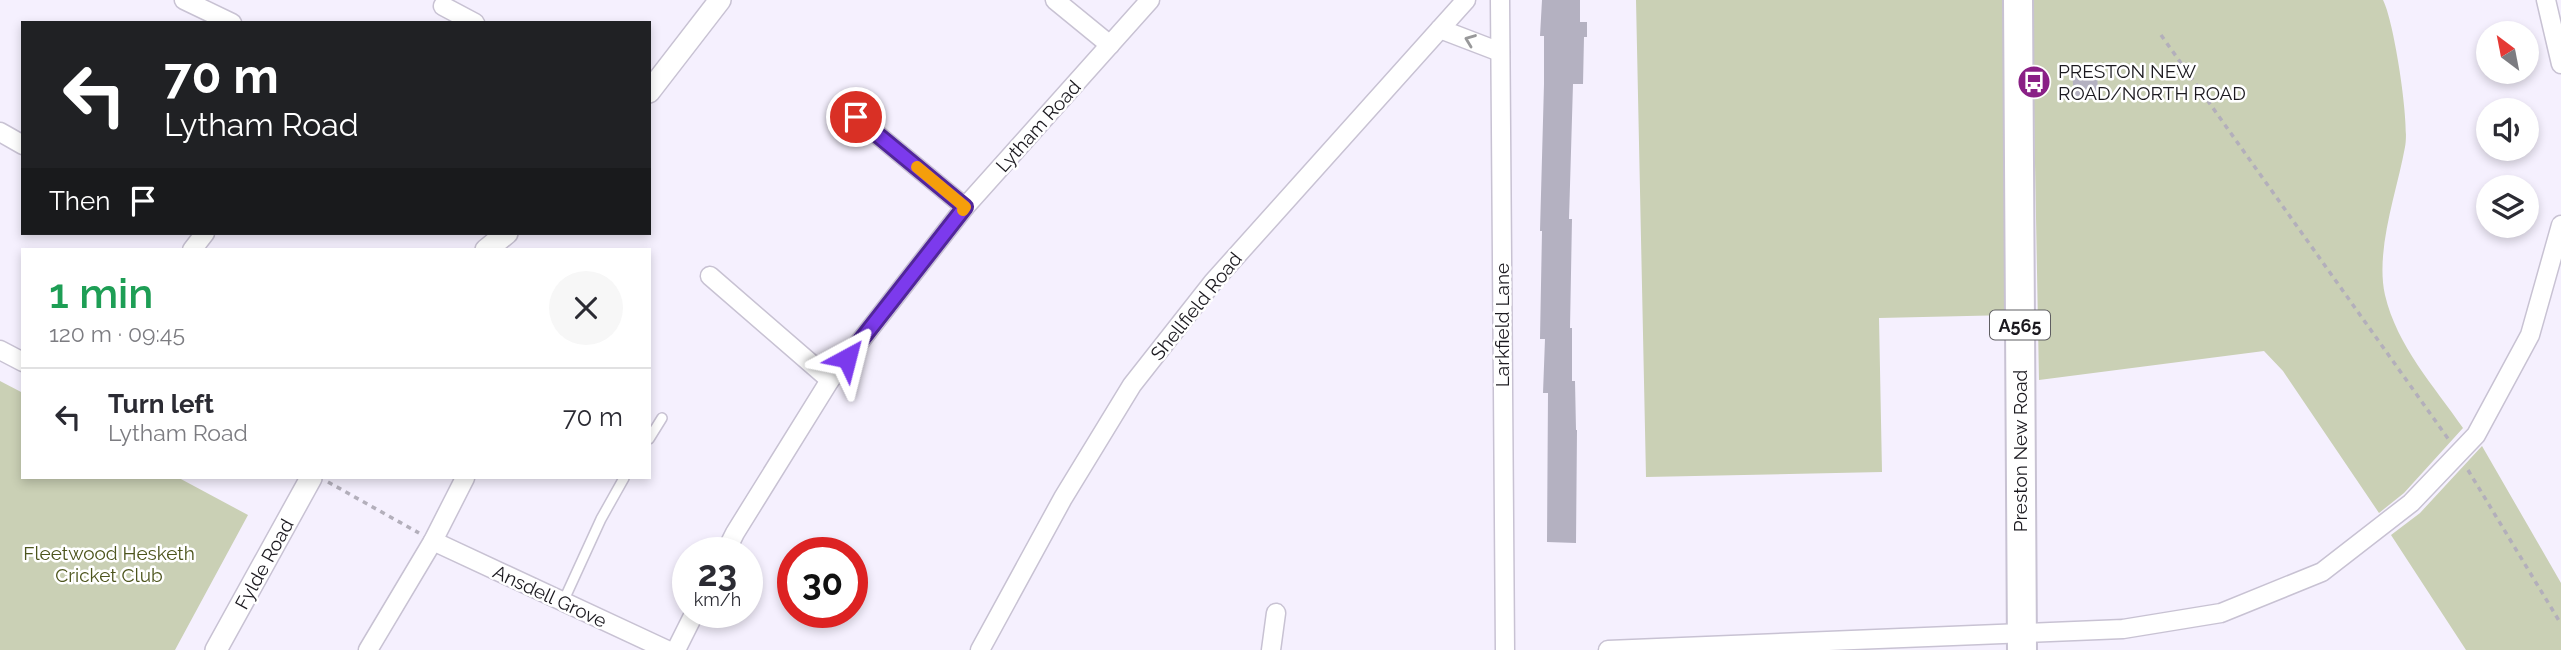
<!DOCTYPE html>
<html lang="en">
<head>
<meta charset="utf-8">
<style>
	body { margin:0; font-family:Raleway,sans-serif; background:#f7f7f7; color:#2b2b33; height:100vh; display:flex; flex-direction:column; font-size:26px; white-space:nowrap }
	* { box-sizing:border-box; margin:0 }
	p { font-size:23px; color:#7c7c81 }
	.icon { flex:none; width:38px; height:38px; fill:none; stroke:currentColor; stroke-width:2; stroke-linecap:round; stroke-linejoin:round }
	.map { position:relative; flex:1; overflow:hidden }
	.sheet { position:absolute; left:21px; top:248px; width:630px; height:231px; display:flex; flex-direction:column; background:#fff; border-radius:0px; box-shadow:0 4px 10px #0003 }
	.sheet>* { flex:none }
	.top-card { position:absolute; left:21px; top:21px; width:630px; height:214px; border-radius:0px; box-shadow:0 4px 10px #0003; background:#202124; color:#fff; overflow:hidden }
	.needle { width:46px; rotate:328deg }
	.buttons { position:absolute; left:2476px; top:21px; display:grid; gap:14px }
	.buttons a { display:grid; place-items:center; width:63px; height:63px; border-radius:50%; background:#fff; box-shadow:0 4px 10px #0003; font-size:35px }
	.speed { position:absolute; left:672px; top:537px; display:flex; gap:14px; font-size:35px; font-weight:700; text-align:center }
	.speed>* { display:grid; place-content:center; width:91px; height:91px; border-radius:50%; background:#fff; box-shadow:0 4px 10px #0003; line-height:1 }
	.speed small { font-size:18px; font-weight:400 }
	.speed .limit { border:10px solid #d22; background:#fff; color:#111 }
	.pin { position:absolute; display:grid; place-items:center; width:60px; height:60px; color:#fff; margin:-30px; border:4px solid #fff; border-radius:50%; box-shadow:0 2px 7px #0007 }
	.me { position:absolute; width:77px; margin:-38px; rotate:38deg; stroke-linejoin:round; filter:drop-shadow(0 0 5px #0008) }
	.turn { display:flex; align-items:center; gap:24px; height:147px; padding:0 28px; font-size:32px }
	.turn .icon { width:91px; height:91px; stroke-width:2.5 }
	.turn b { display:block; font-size:49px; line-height:60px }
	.then { display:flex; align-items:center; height:66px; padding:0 28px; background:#0003; gap:14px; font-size:26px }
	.round { display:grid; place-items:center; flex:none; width:74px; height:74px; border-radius:37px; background:#f7f7f7 }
	.head { display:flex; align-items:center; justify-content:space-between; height:119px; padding:0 28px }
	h1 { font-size:42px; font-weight:600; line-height:52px; color:#1e9e55 }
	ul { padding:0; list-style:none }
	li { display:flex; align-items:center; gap:21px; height:98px; padding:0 28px; border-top:2px solid #e1e1e2 }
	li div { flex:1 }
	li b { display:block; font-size:26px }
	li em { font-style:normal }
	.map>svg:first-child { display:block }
	.green { fill:#cad0b5 }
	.building { fill:#b4b1c1 }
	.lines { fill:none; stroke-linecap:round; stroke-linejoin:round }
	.service-casing { stroke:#c8c2d3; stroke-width:12 }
	.minor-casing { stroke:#c8c2d3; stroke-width:21 }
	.tertiary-casing { stroke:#c8c2d3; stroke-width:24 }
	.trunk-casing { stroke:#c8c2d3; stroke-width:32 }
	.path { stroke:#b3afbb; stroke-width:3.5; stroke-dasharray:5 5; stroke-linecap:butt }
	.service { stroke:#fff; stroke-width:9 }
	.minor { stroke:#fff; stroke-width:18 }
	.tertiary { stroke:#fff; stroke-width:21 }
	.trunk { stroke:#fff; stroke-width:28 }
	.oneway { stroke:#98989a }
	.route-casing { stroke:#51269a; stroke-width:18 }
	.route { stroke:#7c3aed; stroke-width:12 }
	.slow { stroke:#f59e0b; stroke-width:12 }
	.labels { text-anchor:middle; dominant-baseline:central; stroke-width:5; stroke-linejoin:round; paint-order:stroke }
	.shield { fill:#fff; stroke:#5f5e62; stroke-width:2 }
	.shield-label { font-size:18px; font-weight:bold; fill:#1b191f }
	.poi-label { font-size:19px; fill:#1b191f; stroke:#fff; text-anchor:start }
	.street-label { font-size:19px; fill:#1b191f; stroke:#fff }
	.park-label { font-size:19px; fill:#4d551d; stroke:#fff }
</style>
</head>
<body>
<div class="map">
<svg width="2561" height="650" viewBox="0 0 2561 650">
	<rect width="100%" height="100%" fill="#f5f0fe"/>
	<g class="green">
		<path d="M1636,0H2004L2011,315L1879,318L1882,472L1646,477Z"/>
		<path d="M2032,0H2383C2394,21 2410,124 2405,147C2397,192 2375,250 2385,295C2397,346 2434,386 2463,428L2404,493L2379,513L2283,371L2264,351L2039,380Z"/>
		<path d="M0,381L23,393V478H179L248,515L175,650H0Z"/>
		<path d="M2482,446L2561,583V650H2466L2391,535L2420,513Z"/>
	</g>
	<g class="building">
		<path d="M1542,0H1580V22H1587V37H1584L1583,84H1573L1569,219H1572L1570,328H1572V381H1575L1576,430H1577L1576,543L1547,542L1548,393H1543L1545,339H1540L1542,231H1540L1544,84V36H1540Z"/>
		<path d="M2097,66L2098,99L2074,100L2072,68Z"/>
	</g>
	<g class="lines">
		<defs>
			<g id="service">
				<path d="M649,439L662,418"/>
				<path d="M563,602L601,519L624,478"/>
			</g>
			<g id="minor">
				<path d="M184,0L232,23"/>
				<path d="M1055,0L1110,45"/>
				<path d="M1500,0L1505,650"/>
				<path d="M2546,0L2561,64"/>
				<path d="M443,6L475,23"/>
				<path d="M1440,29L1500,52"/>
				<path d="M856,117L965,207"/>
				<path d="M0,132L23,145"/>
				<path d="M192,250L205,233"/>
				<path d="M710,276L830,380"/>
				<path d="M0,350L23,362"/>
				<path d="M433,541L667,650"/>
				<path d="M725,553L735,533L830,380L965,207L1150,0"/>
				<path d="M368,650L433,541L465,478"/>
				<path d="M676,650L695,612"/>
				<path d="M980,650L1063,498L1132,385L1213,282L1466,0"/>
				<path d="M1271,650L1276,613"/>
				<path d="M1608,650L2123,629L2221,613L2322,572L2411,503L2476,435L2530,335L2561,225"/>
			</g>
			<g id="tertiary">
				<path d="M649,92L720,0"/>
				<path d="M486,250L507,233"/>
				<path d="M216,650L311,478"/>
			</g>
			<path id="trunk" d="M2018,0L2022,650"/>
		</defs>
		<use href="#service" class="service-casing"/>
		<use href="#minor" class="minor-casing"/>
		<use href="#tertiary" class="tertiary-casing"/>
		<use href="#trunk" class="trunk-casing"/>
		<g class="path">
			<path d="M2161,35L2449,440"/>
			<path d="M2468,470L2561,624"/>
			<path d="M328,482L419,533"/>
		</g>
		<use href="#service" class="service"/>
		<use href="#minor" class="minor"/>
		<use href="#tertiary" class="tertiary"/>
		<use href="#trunk" class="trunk"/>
	</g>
	<defs><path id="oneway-chevron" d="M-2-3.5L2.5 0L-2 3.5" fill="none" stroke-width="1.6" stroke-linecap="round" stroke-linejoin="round" transform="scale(1.75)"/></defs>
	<use class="oneway" href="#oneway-chevron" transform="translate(1470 40) rotate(-159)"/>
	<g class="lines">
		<defs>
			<path id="route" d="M847,358L965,207L856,117"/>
		</defs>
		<use href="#route" class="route-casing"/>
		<use href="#route" class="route"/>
		<path class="slow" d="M917,167L965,207L963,210"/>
	</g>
	<defs>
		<symbol id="bus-disc" viewBox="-11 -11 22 22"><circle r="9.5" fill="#8a2086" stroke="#fff"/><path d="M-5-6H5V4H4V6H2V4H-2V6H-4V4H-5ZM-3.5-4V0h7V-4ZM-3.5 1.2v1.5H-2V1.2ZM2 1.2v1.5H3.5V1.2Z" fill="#fff"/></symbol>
	</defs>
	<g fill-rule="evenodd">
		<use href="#bus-disc" x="2015" y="63" width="38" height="38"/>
	</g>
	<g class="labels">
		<rect class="shield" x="1990" y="310.5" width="60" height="29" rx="5"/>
		<g class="shield-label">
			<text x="2020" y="325">A565</text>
		</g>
		<g class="poi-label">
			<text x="2058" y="71">PRESTON NEW<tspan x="2058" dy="22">ROAD/NORTH ROAD</tspan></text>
		</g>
		<g class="street-label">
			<text transform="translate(1038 126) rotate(-48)">Lytham Road</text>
			<text transform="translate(1196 306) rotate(-51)">Shellfield Road</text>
			<text transform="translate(1502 325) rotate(-90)">Larkfield Lane</text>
			<text transform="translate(2020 451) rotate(-90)">Preston New Road</text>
			<text transform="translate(264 564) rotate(-61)">Fylde Road</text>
			<text transform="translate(550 596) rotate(25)">Ansdell Grove</text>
		</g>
		<g class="park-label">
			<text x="109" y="553">Fleetwood Hesketh<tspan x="109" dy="22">Cricket Club</tspan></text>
		</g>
	</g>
</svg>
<div class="buttons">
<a><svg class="needle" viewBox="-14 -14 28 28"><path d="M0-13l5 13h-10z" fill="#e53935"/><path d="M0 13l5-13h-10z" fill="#7c7c81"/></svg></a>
<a><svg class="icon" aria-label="sound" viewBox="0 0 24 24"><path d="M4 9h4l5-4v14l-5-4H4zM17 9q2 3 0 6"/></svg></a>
<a><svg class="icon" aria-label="layers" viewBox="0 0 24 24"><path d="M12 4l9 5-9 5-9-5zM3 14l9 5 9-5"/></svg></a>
</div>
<div class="speed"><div>23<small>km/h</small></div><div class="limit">30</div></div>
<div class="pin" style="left:856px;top:117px;background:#d93025"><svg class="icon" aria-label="arrive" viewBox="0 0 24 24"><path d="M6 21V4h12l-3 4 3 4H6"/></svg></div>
<svg class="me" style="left:847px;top:358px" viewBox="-20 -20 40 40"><path d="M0-17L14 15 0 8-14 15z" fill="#7c3aed" stroke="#fff" stroke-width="4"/></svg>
<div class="top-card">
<div class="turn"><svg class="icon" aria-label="left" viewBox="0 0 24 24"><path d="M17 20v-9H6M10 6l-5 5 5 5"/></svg><div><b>70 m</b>Lytham Road</div></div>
<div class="then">Then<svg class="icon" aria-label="arrive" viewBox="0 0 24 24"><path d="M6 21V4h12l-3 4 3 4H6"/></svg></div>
</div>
<section class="sheet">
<div class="head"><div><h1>1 min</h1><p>120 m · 09:45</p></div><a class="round"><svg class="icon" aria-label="close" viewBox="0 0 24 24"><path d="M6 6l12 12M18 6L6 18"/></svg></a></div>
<ul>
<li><svg class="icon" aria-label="left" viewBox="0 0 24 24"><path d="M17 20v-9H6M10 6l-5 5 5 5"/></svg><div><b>Turn left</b><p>Lytham Road</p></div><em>70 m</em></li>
</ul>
</section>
</div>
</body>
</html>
